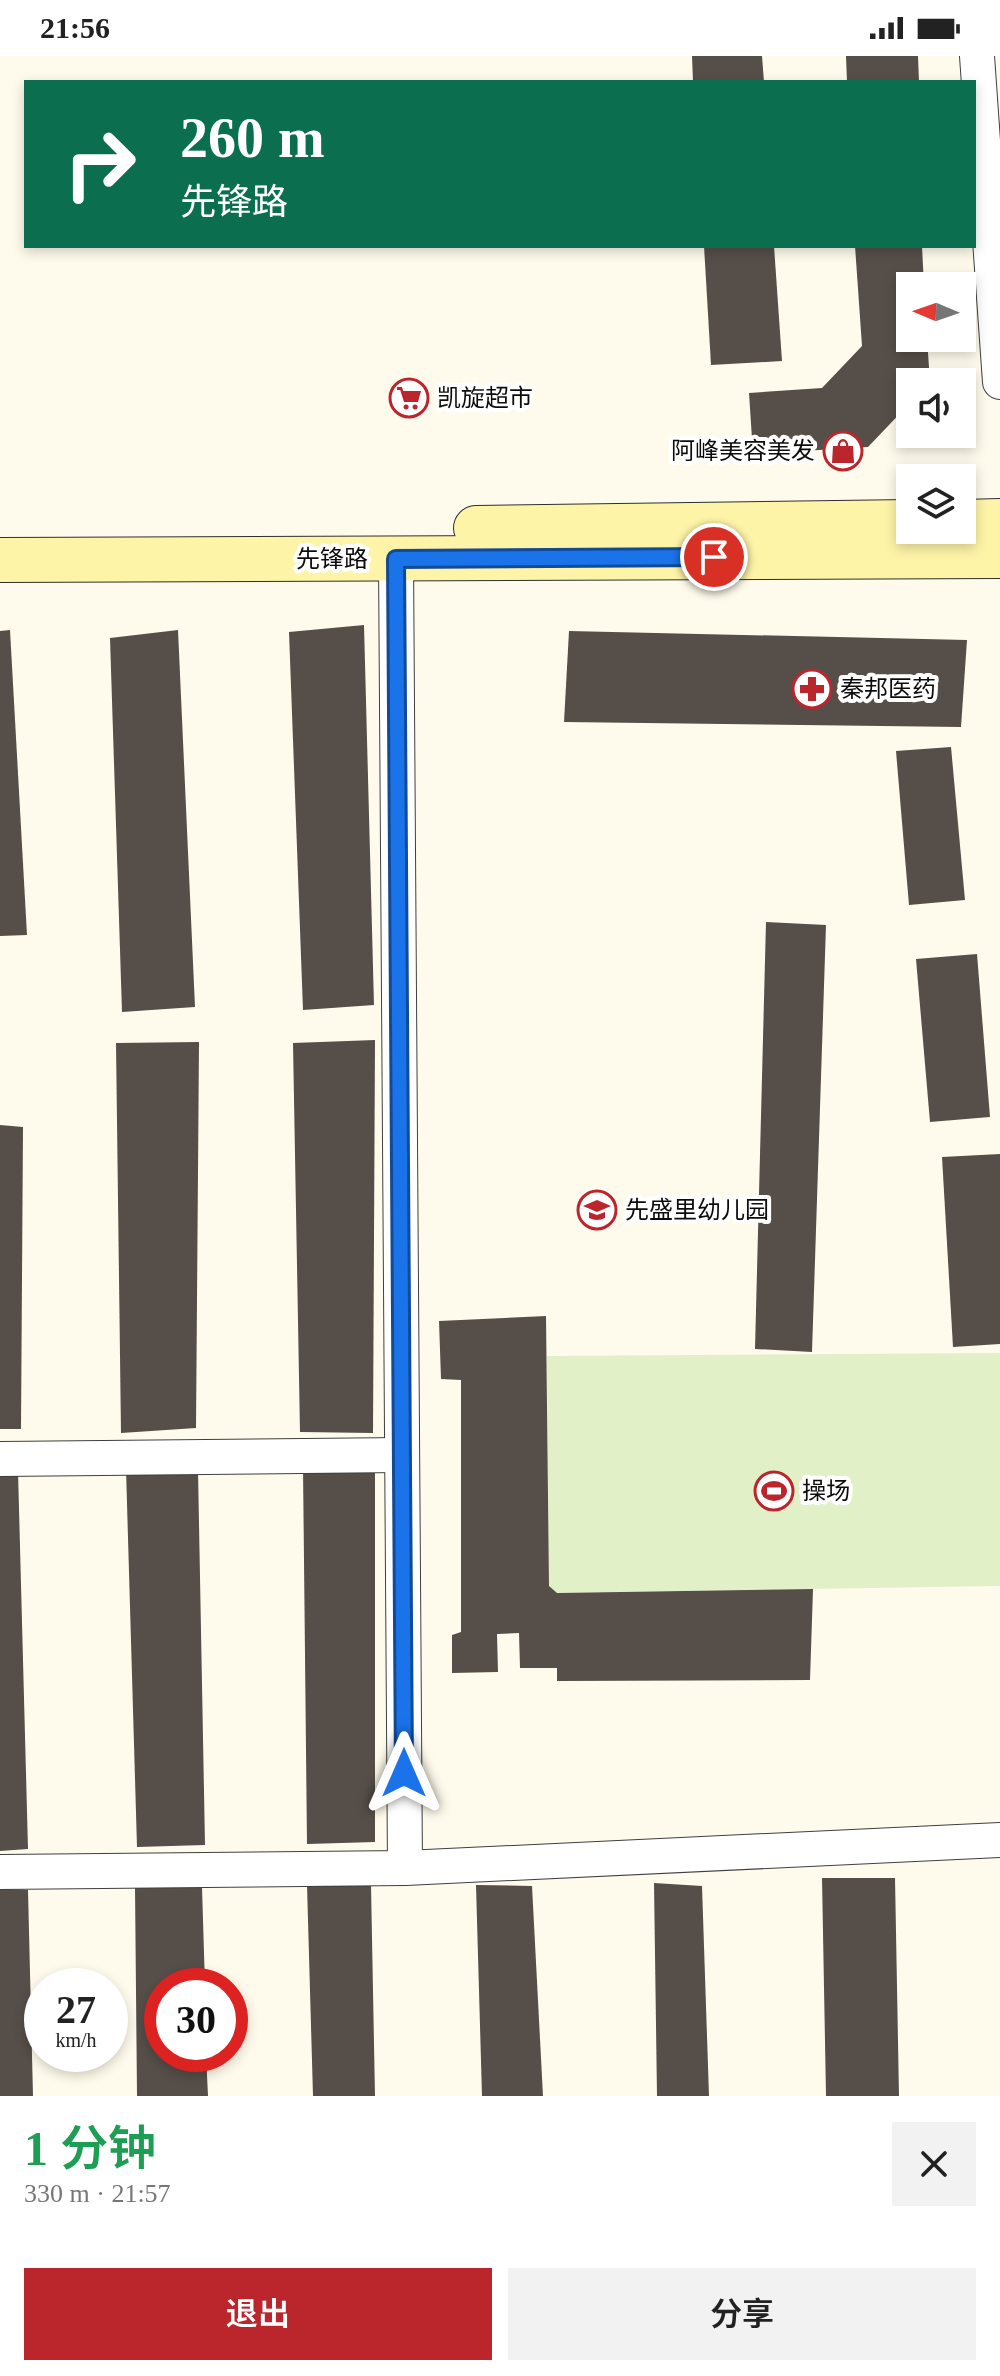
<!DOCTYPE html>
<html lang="zh">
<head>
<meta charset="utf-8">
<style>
	body { margin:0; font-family:"Times New Roman","Noto Sans SC",serif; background:#f2f2f2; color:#222; height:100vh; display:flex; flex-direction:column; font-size:30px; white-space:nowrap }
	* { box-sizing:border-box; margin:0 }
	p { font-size:26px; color:#767676 }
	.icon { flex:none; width:44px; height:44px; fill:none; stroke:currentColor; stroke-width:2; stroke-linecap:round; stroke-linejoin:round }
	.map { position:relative; height:2040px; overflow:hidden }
	.sheet { display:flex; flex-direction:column; background:#fff; flex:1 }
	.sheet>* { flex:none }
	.guide { position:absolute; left:24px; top:24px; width:952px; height:168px; border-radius:0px; box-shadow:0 4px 12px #0003; background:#0b6e4f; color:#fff; overflow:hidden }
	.needle { width:52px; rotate:272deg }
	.fabs { position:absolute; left:896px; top:216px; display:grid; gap:16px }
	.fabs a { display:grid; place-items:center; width:80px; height:80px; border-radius:0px; background:#fff; box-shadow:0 4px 12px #0003; font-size:40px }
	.speed { position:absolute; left:24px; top:1912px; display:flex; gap:16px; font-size:40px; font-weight:700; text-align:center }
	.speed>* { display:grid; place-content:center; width:104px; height:104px; border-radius:50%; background:#fff; box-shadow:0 4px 12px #0003; line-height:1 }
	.speed small { font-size:20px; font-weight:400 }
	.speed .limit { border:12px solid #d22; background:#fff; color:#111 }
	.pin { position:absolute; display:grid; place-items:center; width:68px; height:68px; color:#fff; margin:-34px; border:4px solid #fff; border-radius:50%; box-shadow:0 2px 8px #0007 }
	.me { position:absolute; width:88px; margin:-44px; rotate:0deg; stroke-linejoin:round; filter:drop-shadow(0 0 6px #0008) }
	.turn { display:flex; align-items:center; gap:28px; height:168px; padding:0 24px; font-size:36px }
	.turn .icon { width:104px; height:104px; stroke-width:2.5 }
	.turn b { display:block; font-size:56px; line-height:68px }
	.round { display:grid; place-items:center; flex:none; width:84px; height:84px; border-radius:0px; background:#f2f2f2 }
	.overview { display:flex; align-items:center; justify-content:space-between; height:136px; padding:0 24px }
	h1 { font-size:48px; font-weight:600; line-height:60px; color:#1e9e55 }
	.button { display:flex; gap:16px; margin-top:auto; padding:16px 24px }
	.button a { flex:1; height:92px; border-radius:0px; background:#bb262d; color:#fff; font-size:32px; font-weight:600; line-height:92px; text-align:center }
	.button a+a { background:#f2f2f2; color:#222 }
	.status { display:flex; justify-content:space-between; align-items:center; height:56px; padding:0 40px; background:#fff; direction:ltr }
	.status svg { height:22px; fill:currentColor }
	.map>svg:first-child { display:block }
	.pitch { fill:#e2f0c8 }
	.building { fill:#554e49 }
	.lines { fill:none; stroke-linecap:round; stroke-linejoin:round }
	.street-casing { stroke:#3f3f3f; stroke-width:36 }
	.secondary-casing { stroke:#2e2e2e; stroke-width:46 }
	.street { stroke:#fff; stroke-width:34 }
	.secondary { stroke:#fef4a8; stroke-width:44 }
	.route-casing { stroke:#114b97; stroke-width:20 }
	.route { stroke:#1a73e8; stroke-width:14 }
	.labels { text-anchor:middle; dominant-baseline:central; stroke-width:8; stroke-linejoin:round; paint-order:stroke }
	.poi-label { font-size:24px; fill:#0c0c0c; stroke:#fff; text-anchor:start }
	.street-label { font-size:24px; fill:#0c0c0c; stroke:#fff }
</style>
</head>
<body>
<div class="status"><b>21:56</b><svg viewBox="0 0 49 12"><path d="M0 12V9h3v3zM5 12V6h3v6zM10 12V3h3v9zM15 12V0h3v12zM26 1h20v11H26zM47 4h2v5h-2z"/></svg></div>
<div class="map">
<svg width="1000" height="2040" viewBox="0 0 1000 2040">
	<rect width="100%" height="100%" fill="#fffbec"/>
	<path class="pitch" d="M1000,1297V1530L549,1537L547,1300Z"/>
	<g class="building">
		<path d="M692,0H762L764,26H693Z"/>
		<path d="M846,0H918L919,26H847Z"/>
		<path d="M704,190H774L782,305L711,309Z"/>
		<path d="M855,190H922L924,230H910V282H927L930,326H910V347L868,391L753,398L749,337L822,332L862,290Z"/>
		<path d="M364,569L374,949L303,954L289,576Z"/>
		<path d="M10,574L27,879L0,880V575Z"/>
		<path d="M178,574L195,951L122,956L110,582Z"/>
		<path d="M569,575L967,584L961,671L564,666Z"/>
		<path d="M951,691L965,844L909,849L896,695Z"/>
		<path d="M766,866L826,869L812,1296L755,1293Z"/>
		<path d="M977,898L990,1061L930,1066L916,903Z"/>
		<path d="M375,984L373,1377L300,1376L293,987Z"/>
		<path d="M199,986L196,1372L121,1377L116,987Z"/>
		<path d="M0,1069L23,1071L21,1373H0Z"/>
		<path d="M1000,1098V1288L953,1291L942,1101Z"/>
		<path d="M546,1260L549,1530L557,1537L813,1533L810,1624L557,1625V1612H520L519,1577L497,1578L498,1616L452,1617V1579L461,1576V1324L441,1323L439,1265Z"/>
		<path d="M303,1410L375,1412V1786L307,1788Z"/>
		<path d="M126,1413L198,1414L205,1789L137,1791Z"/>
		<path d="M0,1415H18L28,1793L0,1795Z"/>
		<path d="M822,1822H895L899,2040H826Z"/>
		<path d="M654,1827L702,1830L709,2040H657Z"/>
		<path d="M307,1829H371L375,2040H313Z"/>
		<path d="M476,1829L532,1830L543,2040H482Z"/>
		<path d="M135,1831H202L205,1930H162V1998H206L208,2040H137Z"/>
		<path d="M0,1833L28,1834L33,2040H0Z"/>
	</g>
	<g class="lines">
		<defs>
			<g id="street">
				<path d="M977,0L1000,326"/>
				<path d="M396,503L405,1812"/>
				<path d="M0,1403L402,1399"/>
				<path d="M0,1816L405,1812L1000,1784"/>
			</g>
			<g id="secondary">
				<path d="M962,466L1000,465"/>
				<path d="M476,472L910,466"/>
				<path d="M0,504L1000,500"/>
			</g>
		</defs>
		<use href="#street" class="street-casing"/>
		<use href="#secondary" class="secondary-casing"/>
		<use href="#street" class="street"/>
		<use href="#secondary" class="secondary"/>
	</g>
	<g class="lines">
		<defs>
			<path id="route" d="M404,1717L396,503L714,501"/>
		</defs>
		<use href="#route" class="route-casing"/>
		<use href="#route" class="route"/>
	</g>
	<defs>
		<symbol id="supermarket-ring" viewBox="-11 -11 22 22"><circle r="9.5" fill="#fff" stroke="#bb262d" stroke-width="1.5"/><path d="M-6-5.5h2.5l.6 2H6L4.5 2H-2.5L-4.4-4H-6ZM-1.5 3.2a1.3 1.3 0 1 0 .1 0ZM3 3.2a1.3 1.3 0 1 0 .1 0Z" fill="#bb262d"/></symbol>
		<symbol id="shop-ring" viewBox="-11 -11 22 22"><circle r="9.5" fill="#fff" stroke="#bb262d" stroke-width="1.5"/><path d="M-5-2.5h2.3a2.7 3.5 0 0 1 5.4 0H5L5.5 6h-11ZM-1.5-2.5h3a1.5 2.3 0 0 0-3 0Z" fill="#bb262d"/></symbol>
		<symbol id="pharmacy-ring" viewBox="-11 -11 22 22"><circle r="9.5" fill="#fff" stroke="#bb262d" stroke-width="1.5"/><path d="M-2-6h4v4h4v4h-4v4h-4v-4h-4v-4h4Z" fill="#bb262d"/></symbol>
		<symbol id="school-ring" viewBox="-11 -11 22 22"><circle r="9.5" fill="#fff" stroke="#bb262d" stroke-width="1.5"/><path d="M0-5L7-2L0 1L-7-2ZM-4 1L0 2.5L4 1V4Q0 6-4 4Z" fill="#bb262d"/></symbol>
		<symbol id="stadium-ring" viewBox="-11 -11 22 22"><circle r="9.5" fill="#fff" stroke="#bb262d" stroke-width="1.5"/><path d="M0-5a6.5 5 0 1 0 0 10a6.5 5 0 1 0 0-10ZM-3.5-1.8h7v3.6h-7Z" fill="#bb262d"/></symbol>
	</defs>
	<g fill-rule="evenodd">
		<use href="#supermarket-ring" x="387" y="320" width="44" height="44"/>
		<use href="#shop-ring" x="821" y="373" width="44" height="44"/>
		<use href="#pharmacy-ring" x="790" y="611" width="44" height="44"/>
		<use href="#school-ring" x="575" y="1132" width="44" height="44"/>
		<use href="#stadium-ring" x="752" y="1413" width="44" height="44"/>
	</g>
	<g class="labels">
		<g class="poi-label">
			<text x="437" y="342">凯旋超市</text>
			<text x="815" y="395" text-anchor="end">阿峰美容美发</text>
			<text x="840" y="633">秦邦医药</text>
			<text x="625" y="1154">先盛里幼儿园</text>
			<text x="802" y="1435">操场</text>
		</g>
		<g class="street-label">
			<text x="332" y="503">先锋路</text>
		</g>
	</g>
</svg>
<div class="fabs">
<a><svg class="needle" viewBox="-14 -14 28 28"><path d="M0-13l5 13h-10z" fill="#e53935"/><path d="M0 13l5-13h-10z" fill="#767676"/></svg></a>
<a><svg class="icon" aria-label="sound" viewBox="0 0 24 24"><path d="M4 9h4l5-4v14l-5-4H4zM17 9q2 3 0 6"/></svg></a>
<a><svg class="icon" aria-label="layers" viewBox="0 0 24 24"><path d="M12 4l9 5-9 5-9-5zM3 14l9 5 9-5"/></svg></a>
</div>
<div class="speed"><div>27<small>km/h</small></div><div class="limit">30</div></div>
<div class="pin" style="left:714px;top:501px;background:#d93025"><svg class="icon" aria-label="arrive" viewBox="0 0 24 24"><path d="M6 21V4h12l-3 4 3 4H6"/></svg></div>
<svg class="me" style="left:404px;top:1717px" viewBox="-20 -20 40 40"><path d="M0-17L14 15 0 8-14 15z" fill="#1a73e8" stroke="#fff" stroke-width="4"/></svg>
<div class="guide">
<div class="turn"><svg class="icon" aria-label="right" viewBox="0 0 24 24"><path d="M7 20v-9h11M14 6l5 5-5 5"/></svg><div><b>260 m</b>先锋路</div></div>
</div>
</div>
<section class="sheet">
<div class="overview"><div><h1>1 分钟</h1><p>330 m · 21:57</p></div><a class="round"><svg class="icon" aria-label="close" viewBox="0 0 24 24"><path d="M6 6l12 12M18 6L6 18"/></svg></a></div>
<div class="button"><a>退出</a><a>分享</a></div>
</section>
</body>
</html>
